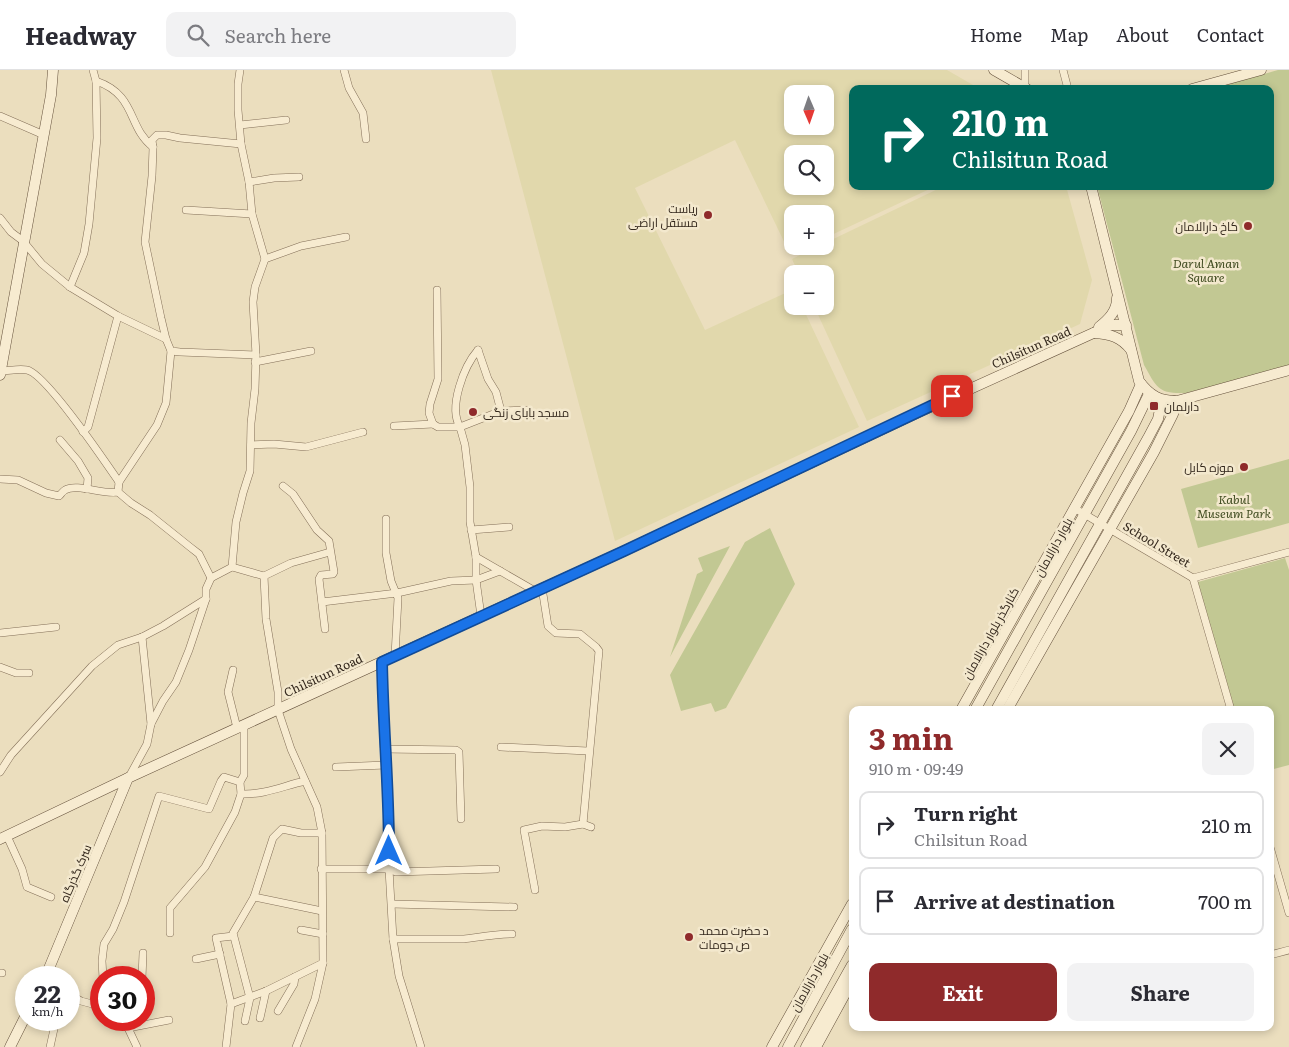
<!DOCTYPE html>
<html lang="en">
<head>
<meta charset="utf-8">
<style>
	body { margin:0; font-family:Literata,Cairo,serif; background:#f2f2f3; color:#2b2b33; height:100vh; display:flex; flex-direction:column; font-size:19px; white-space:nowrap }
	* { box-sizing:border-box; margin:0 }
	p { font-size:16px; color:#7c7c81 }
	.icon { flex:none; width:28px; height:28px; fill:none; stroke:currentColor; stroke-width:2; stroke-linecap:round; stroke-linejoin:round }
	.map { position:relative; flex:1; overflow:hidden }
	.drawer { position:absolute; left:849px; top:636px; width:425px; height:325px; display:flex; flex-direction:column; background:#fff; border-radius:10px; box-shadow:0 2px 8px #0003 }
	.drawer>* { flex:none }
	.banner { position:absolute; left:849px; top:15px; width:425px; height:105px; border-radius:10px; box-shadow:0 2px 8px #0003; background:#00695c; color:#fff; overflow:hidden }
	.needle { width:32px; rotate:178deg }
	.fabs { position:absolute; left:784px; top:15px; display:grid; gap:10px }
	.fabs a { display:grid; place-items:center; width:50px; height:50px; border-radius:10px; background:#fff; box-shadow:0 2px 8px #0003; font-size:25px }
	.speed { position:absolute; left:15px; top:896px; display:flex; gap:10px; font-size:25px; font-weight:700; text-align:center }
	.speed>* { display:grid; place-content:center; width:65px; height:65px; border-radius:50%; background:#fff; box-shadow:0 2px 8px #0003; line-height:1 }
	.speed small { font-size:12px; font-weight:400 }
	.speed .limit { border:8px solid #d22; background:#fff; color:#111 }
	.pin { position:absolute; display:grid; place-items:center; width:42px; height:42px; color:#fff; margin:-21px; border-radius:10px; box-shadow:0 2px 8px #0006 }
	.me { position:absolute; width:55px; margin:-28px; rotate:0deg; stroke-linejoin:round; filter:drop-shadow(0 0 4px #0008) }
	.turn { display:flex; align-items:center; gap:18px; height:105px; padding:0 20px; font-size:22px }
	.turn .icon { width:65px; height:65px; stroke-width:2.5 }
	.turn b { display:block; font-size:35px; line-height:42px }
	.round { display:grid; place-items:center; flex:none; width:52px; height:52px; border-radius:10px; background:#f2f2f3 }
	.overview { display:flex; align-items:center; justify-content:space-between; height:85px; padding:0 20px }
	h1 { font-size:30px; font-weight:700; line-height:38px; color:#8f2a2b }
	.button { display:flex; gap:10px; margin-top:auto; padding:10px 20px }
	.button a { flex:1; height:58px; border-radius:10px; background:#8f2a2b; color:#fff; font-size:20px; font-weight:700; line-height:58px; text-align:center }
	.button a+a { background:#f2f2f3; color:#2b2b33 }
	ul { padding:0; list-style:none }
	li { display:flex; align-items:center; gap:15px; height:68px; margin:0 10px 8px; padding:0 10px; border:2px solid #e1e1e2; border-radius:10px }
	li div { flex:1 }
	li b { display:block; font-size:19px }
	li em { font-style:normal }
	header { display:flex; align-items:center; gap:30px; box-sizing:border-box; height:70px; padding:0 25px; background:#fff; border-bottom:1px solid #e1e1e2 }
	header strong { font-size:24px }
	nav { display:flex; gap:28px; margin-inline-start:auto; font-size:18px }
	.search { width:350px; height:45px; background:#f2f2f3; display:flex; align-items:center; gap:12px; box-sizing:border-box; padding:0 18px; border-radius:10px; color:#7c7c81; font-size:19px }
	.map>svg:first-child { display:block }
	.farmland { fill:#e1d8ac; fill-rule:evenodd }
	.green { fill:#c2c893 }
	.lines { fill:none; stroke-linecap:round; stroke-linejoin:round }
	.street-casing { stroke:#836f58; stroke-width:8 }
	.secondary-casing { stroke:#64503b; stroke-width:11 }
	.street { stroke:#f7ebd0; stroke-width:7 }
	.secondary { stroke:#f7ebd0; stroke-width:10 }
	.route-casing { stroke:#114b97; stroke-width:12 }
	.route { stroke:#1a73e8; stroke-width:9 }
	.poi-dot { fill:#8f2a2b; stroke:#f3e8cd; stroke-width:2 }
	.labels { text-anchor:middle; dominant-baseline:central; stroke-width:5; stroke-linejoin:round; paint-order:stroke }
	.poi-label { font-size:12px; fill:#33271c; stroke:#f3e8cd; text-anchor:end }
	.park-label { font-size:12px; font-style:italic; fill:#434e23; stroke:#f3e8cd }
	.street-label { font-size:12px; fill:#33271c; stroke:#f3e8cd }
</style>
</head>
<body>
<header>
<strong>Headway</strong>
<div class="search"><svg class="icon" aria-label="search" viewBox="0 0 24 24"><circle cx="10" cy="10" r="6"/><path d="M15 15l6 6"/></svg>Search here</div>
<nav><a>Home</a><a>Map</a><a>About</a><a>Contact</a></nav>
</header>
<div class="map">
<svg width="1289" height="977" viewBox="0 0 1289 977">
	<rect width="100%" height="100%" fill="#ebdebe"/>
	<g class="farmland">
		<path d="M491,0H947L980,19H852V116H936L825,168V144H792V176H807L790,184L735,70L635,118L705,260L792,220V236H802L859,357L615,471ZM792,24H825V56H792ZM792,84H825V116H792Z"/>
		<path d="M944,116H1066L1092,210L1080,254L867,351L814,236H825V204H799L792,189L818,176H825V173Z"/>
	</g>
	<g class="green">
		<path d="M1278,0H1289V297L1186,323C1158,324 1157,318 1144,295L1097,116H1270V19H1211Z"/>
		<path d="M1289,389V453L1198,478L1181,419Z"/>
		<path d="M770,458L795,514L726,638L715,642L711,633L681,641L670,605L745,472Z"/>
		<path d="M730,476L670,587L697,504L703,501L698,488Z"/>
		<path d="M1285,488L1289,500V695L1270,700V640H1232L1198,512Z"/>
	</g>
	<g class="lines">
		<defs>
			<g id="street">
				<path d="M344,0L349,18L363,43L366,69"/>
				<path d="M1025,0V17"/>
				<path d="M1063,0L1068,19"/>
				<path d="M96,11C137,25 127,57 153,77"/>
				<path d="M0,46L44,65"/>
				<path d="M240,55L286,50"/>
				<path d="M241,74L180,68L166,65H157L152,70L153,78L152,106L145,172L161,248L166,269L171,281L180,282L256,285"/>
				<path d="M249,112L274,108L299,107"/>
				<path d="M186,140L252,144"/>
				<path d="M0,148L11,162L23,171L42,194L70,217L118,246L166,269"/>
				<path d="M265,189L301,176L346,167"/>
				<path d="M70,217L84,183L89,154L97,68L96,11L93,0"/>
				<path d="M437,220L438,309L430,334L429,343L433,354L438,357H460C448,337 464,296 478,280"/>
				<path d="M478,280L488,309L496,322L501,341"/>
				<path d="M255,292L311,281"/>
				<path d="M1,301C9,301 19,298 27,300C45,303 106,393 119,412L118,422L131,433L150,445L190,477L199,484L211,508"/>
				<path d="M394,356L433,354"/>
				<path d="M83,362L88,357L118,246"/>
				<path d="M60,370L78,391L88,408L87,419"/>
				<path d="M251,375L274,374L306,377L363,362"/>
				<path d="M0,409L18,410L46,423L59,426C61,424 63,421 65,420C77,413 103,425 118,422"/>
				<path d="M119,412L157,355L166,333L171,281"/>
				<path d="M283,416L293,424L317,460L329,471L334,502L333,504L321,505L319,509L325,559"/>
				<path d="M1074,438L1193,508"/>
				<path d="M386,449V483L391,511L398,528L395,586"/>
				<path d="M471,460L509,457"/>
				<path d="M476,487L535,521"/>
				<path d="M232,497L236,452L243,423L250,401L251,353L255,319L256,285L253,232L255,217L265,189L252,144L249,112L241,74L238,40V14L240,0"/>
				<path d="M264,506L266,549L278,622V640L291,679L317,737L322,763L323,893L315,929L296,977"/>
				<path d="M1193,508L1231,640"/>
				<path d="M1193,508L1289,482"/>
				<path d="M542,518L548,556L556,563L580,564L596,577L599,581L583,754"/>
				<path d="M322,532L397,523L451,511L476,510L500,501"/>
				<path d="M481,546L476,510V487L470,452V417L465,375L460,357L501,341L527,340"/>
				<path d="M0,563L56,557"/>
				<path d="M142,567L151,654"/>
				<path d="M381,592L384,679L389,726V799L393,869L399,906L421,977"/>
				<path d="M0,597L16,603H29"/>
				<path d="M233,600L228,622L237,658"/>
				<path d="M501,677L588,681"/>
				<path d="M384,679L456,680L459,682L461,749"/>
				<path d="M336,697L386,695"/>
				<path d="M0,702L11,685L92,596L118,575L142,567L163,556L206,529"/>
				<path d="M129,707L147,674L151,654L163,631L176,612L189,580L206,529V519L211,508L232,497L264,506L291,493L330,482"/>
				<path d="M241,724C264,725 283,716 305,711"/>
				<path d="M7,766L22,799L27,817L51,827"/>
				<path d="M1270,777L1289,843"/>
				<path d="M321,799H389L396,802L496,799"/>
				<path d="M535,820L524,760L542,756L565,757L583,754L591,757"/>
				<path d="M254,827L322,841"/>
				<path d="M392,834L514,837"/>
				<path d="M301,860L323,864"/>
				<path d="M170,863V838L205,797L235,742L241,724L240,712L244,705V656"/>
				<path d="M393,869H464C480,867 496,864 512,864"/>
				<path d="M1270,885L1289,880"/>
				<path d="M196,889L220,884"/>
				<path d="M0,903H2"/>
				<path d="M103,908L102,891L104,874L113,859L124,832L159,726L209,739L221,711L224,707L240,712"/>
				<path d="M142,908L143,883"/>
				<path d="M69,924L81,931L96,935L101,939"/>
				<path d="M231,934L266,921L323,893"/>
				<path d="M96,935L101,922"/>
				<path d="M278,941L294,914L295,907"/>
				<path d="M260,948L266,921"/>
				<path d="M115,950L128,958L137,977"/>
				<path d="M245,951L250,928L233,863L254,827L273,768L282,759L301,763H322"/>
				<path d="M128,958L169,950"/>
				<path d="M50,977L56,950"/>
				<path d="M226,977L231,934L216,868L233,866"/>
			</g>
			<g id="secondary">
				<path d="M994,0L1027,19"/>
				<path d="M1192,19L1261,0"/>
				<path d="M1091,116L1139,311C1150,326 1160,331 1177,331L1289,300"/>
				<path d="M1099,257C1109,249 1117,241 1117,228"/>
				<path d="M1094,263C1110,264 1121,267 1131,280"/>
				<path d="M0,305L51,25L53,0"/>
				<path d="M961,640L1129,341L1141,314"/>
				<path d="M975,640L1131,361L1149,324"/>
				<path d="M996,640L1148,368L1158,349L1162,330"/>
				<path d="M1007,640L1154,382L1173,344L1175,338L1174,331"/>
				<path d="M0,769L128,708L624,481L917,343L1111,255H1126"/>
				<path d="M45,908L128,708"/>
				<path d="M10,977L26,945"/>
				<path d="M772,977L852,834"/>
				<path d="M788,977L852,859"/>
				<path d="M806,977L852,895"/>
				<path d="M816,977L852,911"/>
			</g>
		</defs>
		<use href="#street" class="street-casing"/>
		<use href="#secondary" class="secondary-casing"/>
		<use href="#street" class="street"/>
		<use href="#secondary" class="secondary"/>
	</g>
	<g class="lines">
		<defs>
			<path id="route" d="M389,781C389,718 383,655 382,592L624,481L952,326"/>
		</defs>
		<use href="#route" class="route-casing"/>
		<use href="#route" class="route"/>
	</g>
	<g class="poi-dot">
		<circle cx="708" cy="145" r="5"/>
		<circle cx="1248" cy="156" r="5"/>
		<rect x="1149" y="331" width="10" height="10" rx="2.5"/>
		<circle cx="473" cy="342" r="5"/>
		<circle cx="1244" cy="397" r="5"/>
		<circle cx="689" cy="867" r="5"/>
	</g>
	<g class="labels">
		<g class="poi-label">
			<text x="698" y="138">ریاست<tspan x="698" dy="14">مستقل اراضی</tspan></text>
			<text x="1238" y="156">کاخ دارالامان</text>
			<text x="1164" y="336" text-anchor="start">دارلمان</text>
			<text x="483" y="342" text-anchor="start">مسجد بابای زنگی</text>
			<text x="1234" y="397">موزه کابل</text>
			<text x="699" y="860" text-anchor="start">د حضرت محمد<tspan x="699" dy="14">ص جومات</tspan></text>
		</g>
		<g class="park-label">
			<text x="1206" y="193">Darul Aman<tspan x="1206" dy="14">Square</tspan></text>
			<text x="1234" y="429">Kabul<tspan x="1234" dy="14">Museum Park</tspan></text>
		</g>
		<g class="street-label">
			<text transform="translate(1031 277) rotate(-24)">Chilsitun Road</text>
			<text transform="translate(1157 474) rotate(31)">School Street</text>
			<text transform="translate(1053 477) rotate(-61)">بلوار دارالامان</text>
			<text transform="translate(990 563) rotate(-61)">کنارگذر بلوار دارالامان</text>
			<text transform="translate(323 605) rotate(-25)">Chilsitun Road</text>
			<text transform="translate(75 803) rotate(-67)">سرک گذرگاه</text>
			<text transform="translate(809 912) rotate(-61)">بلوار دارالامان</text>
		</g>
	</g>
</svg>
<div class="fabs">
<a><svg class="needle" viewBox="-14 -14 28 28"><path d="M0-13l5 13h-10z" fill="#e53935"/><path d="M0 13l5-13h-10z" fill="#7c7c81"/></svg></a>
<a><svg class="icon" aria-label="search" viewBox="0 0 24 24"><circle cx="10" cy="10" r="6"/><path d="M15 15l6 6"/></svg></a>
<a>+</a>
<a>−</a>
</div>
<div class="speed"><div>22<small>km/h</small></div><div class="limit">30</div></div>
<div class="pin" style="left:952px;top:326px;background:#d93025"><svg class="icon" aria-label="arrive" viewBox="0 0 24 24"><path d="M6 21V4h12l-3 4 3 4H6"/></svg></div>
<svg class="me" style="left:389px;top:781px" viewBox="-20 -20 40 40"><path d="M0-17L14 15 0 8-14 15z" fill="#1a73e8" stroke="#fff" stroke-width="4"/></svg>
<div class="banner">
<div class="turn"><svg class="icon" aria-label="right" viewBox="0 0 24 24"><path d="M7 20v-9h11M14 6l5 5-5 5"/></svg><div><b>210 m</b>Chilsitun Road</div></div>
</div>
<section class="drawer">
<div class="overview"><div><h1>3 min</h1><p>910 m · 09:49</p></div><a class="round"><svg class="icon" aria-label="close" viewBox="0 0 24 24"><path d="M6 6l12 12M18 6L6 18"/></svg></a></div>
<ul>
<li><svg class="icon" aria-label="right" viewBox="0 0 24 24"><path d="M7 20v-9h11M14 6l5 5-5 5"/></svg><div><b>Turn right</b><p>Chilsitun Road</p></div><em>210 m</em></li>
<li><svg class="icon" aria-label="arrive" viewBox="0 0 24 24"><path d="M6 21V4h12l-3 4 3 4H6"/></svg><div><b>Arrive at destination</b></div><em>700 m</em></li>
</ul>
<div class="button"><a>Exit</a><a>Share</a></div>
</section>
</div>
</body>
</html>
